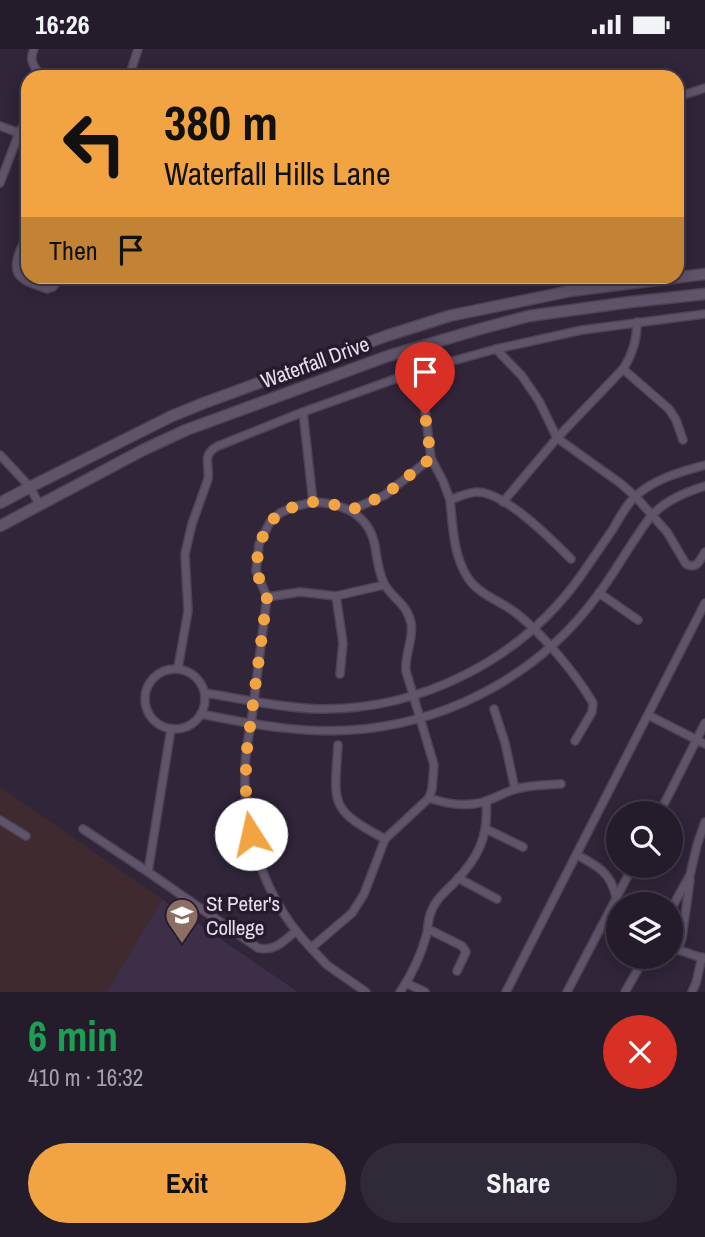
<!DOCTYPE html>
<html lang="en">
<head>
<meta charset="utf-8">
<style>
	body { margin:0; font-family:"Archivo Narrow",sans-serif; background:#302937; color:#f1f3f6; height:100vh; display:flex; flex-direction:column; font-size:26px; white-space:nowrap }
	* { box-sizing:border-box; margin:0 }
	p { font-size:23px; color:#a3a1a9 }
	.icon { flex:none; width:38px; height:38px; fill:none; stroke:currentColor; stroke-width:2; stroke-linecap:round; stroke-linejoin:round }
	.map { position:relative; height:943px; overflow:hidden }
	.sheet { display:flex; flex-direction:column; background:#241c2b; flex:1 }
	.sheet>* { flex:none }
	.hud { position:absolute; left:21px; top:21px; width:663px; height:214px; border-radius:21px; box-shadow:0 4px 18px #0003,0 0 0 2px #413a47; background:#f3a442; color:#111; overflow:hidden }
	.buttons { position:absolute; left:606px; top:752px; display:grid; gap:14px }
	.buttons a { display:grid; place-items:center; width:77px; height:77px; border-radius:50%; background:#241c2b; box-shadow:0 4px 18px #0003,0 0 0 2px #413a47; font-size:35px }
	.pin { position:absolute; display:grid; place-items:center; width:60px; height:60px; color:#fff; margin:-72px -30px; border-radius:50% 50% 50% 0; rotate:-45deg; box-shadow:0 0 7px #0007 }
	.pin .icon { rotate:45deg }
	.me { position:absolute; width:77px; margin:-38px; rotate:350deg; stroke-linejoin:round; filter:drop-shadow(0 0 5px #0008) }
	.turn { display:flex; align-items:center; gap:24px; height:147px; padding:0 28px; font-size:32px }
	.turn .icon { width:91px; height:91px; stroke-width:2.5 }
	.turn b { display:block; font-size:49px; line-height:60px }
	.then { display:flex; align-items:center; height:66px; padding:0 28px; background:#0003; gap:14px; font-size:26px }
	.round { display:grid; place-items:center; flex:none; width:74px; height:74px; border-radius:37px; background:#302937 }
	.headline { display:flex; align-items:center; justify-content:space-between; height:119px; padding:0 28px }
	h1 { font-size:42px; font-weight:700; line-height:52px; color:#1e9e55 }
	.button { display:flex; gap:14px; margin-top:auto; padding:14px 28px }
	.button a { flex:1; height:80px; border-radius:42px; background:#f3a442; color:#111; font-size:28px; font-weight:700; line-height:80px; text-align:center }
	.button a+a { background:#302937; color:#f1f3f6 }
	.status { display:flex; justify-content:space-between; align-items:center; height:49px; padding:0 35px; background:#241c2b; direction:ltr }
	.status svg { height:19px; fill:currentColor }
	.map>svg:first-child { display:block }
	.built { fill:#3c2f47 }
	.industrial { fill:#3f2b2f }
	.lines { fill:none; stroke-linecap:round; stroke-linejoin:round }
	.minor-casing { stroke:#4e4355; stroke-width:10 }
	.secondary-casing { stroke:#4e4355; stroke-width:13 }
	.minor { stroke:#60546a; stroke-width:7 }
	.secondary { stroke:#60546a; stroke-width:10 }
	.route { stroke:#f3a442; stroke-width:12; stroke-dasharray:0 21.6 }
	.labels { text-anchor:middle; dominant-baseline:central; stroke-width:7; stroke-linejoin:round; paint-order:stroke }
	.street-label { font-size:21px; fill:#e6deec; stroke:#261b2e }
	.poi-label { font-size:21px; fill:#e6deec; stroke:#261b2e; text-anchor:start }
</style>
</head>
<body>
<div class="status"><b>16:26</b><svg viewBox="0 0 49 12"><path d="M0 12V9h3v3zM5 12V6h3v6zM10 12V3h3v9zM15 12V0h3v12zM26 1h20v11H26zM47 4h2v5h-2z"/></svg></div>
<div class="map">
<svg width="705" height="943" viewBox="0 0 705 943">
	<rect width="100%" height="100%" fill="#302539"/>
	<path class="built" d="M162,850L298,943H107Z"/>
	<path class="industrial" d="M0,738L162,850L107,943H0Z"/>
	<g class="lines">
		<defs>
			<g id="minor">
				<path d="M34,0C28,12 35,20 43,28"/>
				<path d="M129,28L138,0"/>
				<path d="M677,48L705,39"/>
				<path d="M0,77L19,84L28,90"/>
				<path d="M0,134L19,84L28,68"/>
				<path d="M28,185C22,198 7,221 25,231C31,235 40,237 47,240L53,238L61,228"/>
				<path d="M496,300L522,327L539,352L557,389L620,434L635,447L667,483L686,515C697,521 700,511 705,503"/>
				<path d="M623,320L669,360L676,371L683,391"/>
				<path d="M420,321L431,409L443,432L450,451C458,448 469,443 477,443C505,443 552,491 571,510"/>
				<path d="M0,406L30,438L39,455"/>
				<path d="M450,451C453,478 453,506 468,529C479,546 501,552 516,564C542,584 576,625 593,654L592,663L575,692"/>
				<path d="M313,453C342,454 369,465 375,497C377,509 378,522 384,534C391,549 407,554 411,574C414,591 404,606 406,622L434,716L432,740L429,749L385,790L364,845L352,864L311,899C256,842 233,752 251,675L267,548L256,522L259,495L270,473L280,464L293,458Z"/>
				<path d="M313,453L303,363L420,321L496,300L582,281L705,265"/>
				<path d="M503,453L557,389L623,320C633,305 637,291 637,273"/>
				<path d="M351,461L385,446L431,409"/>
				<path d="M599,544L638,571"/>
				<path d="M336,547L343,594L340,625"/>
				<path d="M267,548L300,543L336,547L384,536"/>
				<path d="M178,619L188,562L185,505L192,475L208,430C210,414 201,406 218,397L303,363"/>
				<circle cx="175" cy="650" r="30"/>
				<path d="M205,644C243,650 282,659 320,660C422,661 521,610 580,528C591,512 602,496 613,480C620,468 627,454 638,445C657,429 681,423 705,416"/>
				<path d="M494,660L505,694L515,740"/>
				<path d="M201,665C255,676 310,686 364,680C456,670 542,622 597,547C611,529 622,509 635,490C641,481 647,471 654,464C669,450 686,443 705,437"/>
				<path d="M648,666L705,695"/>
				<path d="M338,696C334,756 329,760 385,790"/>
				<path d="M429,749C448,755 465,758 484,753C495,749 505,743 516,740C530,736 546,736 561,735"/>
				<path d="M659,765L705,674"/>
				<path d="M0,771L26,787"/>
				<path d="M83,780L148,823L258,899C274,903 284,892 296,882"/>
				<path d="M486,780L523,798"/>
				<path d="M577,806C598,817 611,824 616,848"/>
				<path d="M148,823L171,680"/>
				<path d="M458,829L497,850"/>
				<path d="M670,862L690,826L697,796L705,773"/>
				<path d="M428,880L462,897L466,903L457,922"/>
				<path d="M670,898L705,910"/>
				<path d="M311,899L327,916L366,943"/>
				<path d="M677,901L682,889L690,831"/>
				<path d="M406,934L425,943"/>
				<path d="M400,943C413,924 421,907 427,884C428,878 428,870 431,863C435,851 445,843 454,834C478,809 489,788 486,752"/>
				<path d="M506,943L705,554"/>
				<path d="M567,943L633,817"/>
				<path d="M625,943L645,908"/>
				<path d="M692,943L696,934L702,908"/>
			</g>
			<g id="secondary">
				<path d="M0,454L30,438L172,367L204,354L386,287L449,267L570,242L705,225"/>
				<path d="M0,477L143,401L186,381L388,307L480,280L529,267L630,253L705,245"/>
			</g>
		</defs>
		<use href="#minor" class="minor-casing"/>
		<use href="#secondary" class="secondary-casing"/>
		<use href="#minor" class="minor"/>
		<use href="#secondary" class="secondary"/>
	</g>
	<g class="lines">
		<path class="route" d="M251,785L246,756V708L267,548L256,522L259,495L270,473L280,464L293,458L313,453L337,456L351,461L385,446L431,409L425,365"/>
	</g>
	<defs>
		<symbol id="school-pin" viewBox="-11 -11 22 30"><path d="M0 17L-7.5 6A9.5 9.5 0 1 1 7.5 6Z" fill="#8d6e63" stroke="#261b2e"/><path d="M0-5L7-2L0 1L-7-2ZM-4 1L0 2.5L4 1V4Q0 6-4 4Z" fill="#fff"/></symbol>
	</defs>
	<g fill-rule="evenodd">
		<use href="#school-pin" x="163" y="847" width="38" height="52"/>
	</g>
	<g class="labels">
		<g class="street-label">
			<text transform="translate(315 313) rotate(-20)">Waterfall Drive</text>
		</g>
		<g class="poi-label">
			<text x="206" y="854">St Peter's<tspan x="206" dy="24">College</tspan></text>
		</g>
	</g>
</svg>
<div class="buttons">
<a><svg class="icon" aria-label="search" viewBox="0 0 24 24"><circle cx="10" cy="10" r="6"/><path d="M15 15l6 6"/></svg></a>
<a><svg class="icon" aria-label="layers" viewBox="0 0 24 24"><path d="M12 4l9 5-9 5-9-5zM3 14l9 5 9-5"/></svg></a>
</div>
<div class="pin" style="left:425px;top:365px;background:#d93025"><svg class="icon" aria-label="arrive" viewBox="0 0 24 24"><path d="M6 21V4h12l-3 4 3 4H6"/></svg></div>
<svg class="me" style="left:251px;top:785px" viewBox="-20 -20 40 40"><circle r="19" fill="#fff"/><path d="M0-13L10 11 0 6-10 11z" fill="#f3a442"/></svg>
<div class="hud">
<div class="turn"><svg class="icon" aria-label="left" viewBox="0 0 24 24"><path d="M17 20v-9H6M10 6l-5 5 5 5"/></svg><div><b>380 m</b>Waterfall Hills Lane</div></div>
<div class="then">Then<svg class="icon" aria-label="arrive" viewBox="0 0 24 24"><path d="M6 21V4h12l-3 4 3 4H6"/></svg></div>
</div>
</div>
<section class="sheet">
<div class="headline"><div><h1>6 min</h1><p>410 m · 16:32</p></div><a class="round" style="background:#d93025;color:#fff"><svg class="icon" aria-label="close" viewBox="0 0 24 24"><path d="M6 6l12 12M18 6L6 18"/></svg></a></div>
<div class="button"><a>Exit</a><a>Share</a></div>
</section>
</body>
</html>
